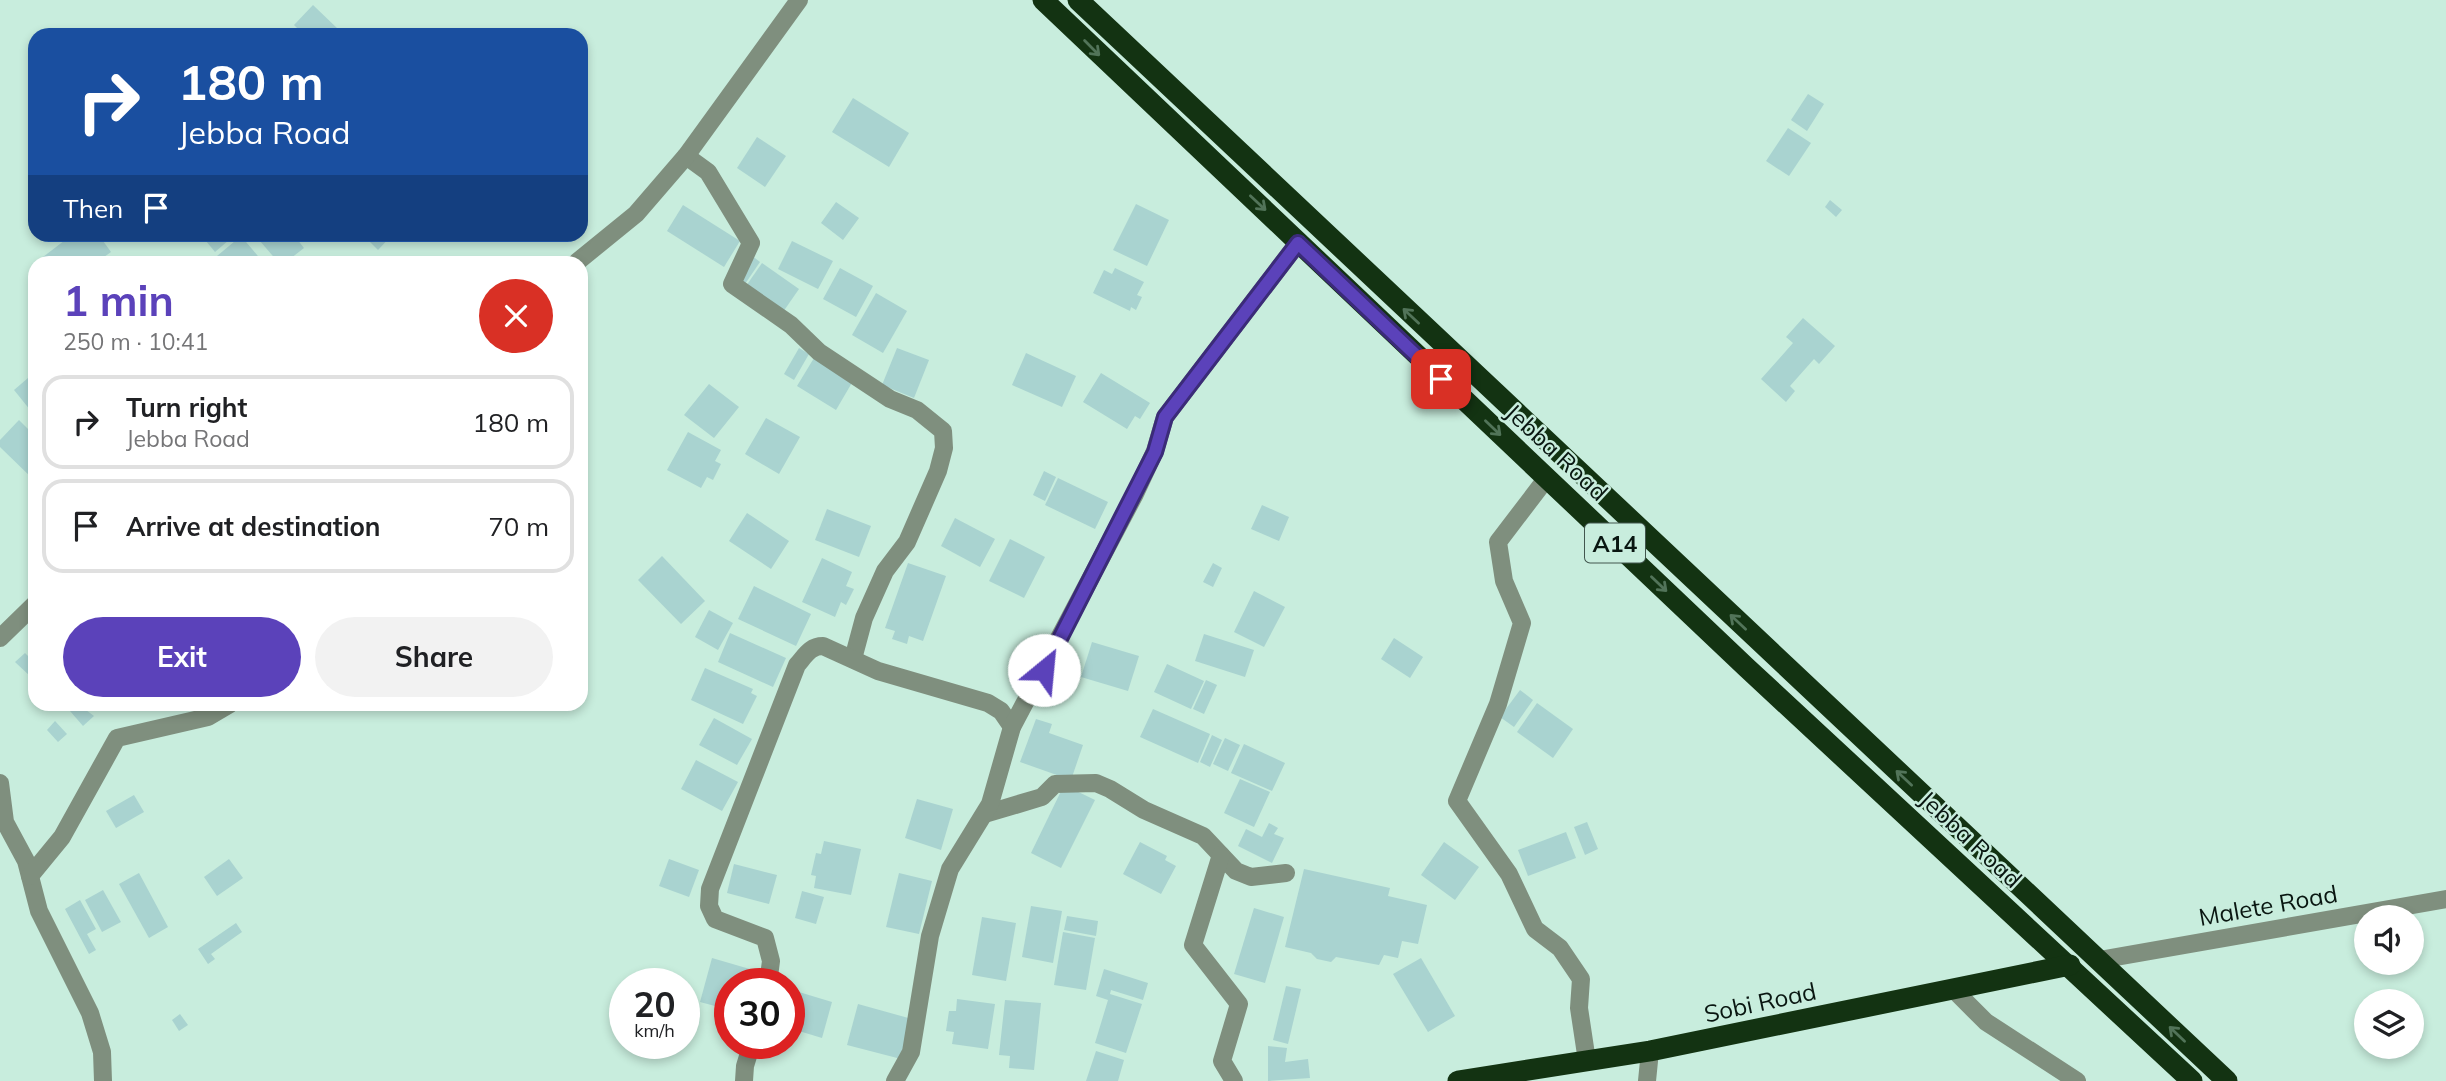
<!DOCTYPE html>
<html lang="en">
<head>
<meta charset="utf-8">
<style>
	body { margin:0; font-family:Mulish,sans-serif; background:#f2f2f2; color:#202124; height:100vh; display:flex; flex-direction:column; font-size:26px; white-space:nowrap }
	* { box-sizing:border-box; margin:0 }
	p { font-size:23px; color:#757577 }
	.icon { flex:none; width:38px; height:38px; fill:none; stroke:currentColor; stroke-width:2; stroke-linecap:round; stroke-linejoin:round }
	.map { position:relative; flex:1; overflow:hidden }
	.panel { position:absolute; left:28px; top:256px; width:560px; height:455px; display:flex; flex-direction:column; background:#fff; border-radius:21px; box-shadow:0 4px 10px #0003 }
	.panel>* { flex:none }
	.hud { position:absolute; left:28px; top:28px; width:560px; height:214px; border-radius:21px; box-shadow:0 4px 10px #0003; background:#1a4fa0; color:#fff; overflow:hidden }
	.buttons { position:absolute; left:2354px; top:905px; display:grid; gap:14px }
	.buttons a { display:grid; place-items:center; width:70px; height:70px; border-radius:50%; background:#fff; box-shadow:0 4px 10px #0003; font-size:35px }
	.speed { position:absolute; left:609px; top:968px; display:flex; gap:14px; font-size:35px; font-weight:700; text-align:center }
	.speed>* { display:grid; place-content:center; width:91px; height:91px; border-radius:50%; background:#fff; box-shadow:0 4px 10px #0003; line-height:1 }
	.speed small { font-size:18px; font-weight:400 }
	.speed .limit { border:10px solid #d22; background:#fff; color:#111 }
	.pin { position:absolute; display:grid; place-items:center; width:60px; height:60px; color:#fff; margin:-30px; border-radius:14px; box-shadow:0 4px 10px #0006 }
	.me { position:absolute; width:77px; margin:-38px; rotate:28deg; stroke-linejoin:round; filter:drop-shadow(0 0 5px #0008) }
	.turn { display:flex; align-items:center; gap:24px; height:147px; padding:0 35px; font-size:32px }
	.turn .icon { width:91px; height:91px; stroke-width:2.5 }
	.turn b { display:block; font-size:49px; line-height:60px }
	.then { display:flex; align-items:center; height:66px; padding:0 35px; background:#0003; gap:14px; font-size:26px }
	.round { display:grid; place-items:center; flex:none; width:74px; height:74px; border-radius:37px; background:#f2f2f2 }
	.headline { display:flex; align-items:center; justify-content:space-between; height:119px; padding:0 35px }
	h1 { font-size:42px; font-weight:700; line-height:52px; color:#5b42ba }
	.primary-button { display:flex; gap:14px; margin-top:auto; padding:14px 35px }
	.primary-button a { flex:1; height:80px; border-radius:42px; background:#5b42ba; color:#fff; font-size:28px; font-weight:700; line-height:80px; text-align:center }
	.primary-button a+a { background:#f2f2f2; color:#202124 }
	ul { padding:0; list-style:none }
	li { display:flex; align-items:center; gap:21px; height:94px; margin:0 14px 10px; padding:0 21px; border:4px solid #e0e0e0; border-radius:21px }
	li div { flex:1 }
	li b { display:block; font-size:26px }
	li em { font-style:normal }
	.map>svg:first-child { display:block }
	.building { fill:#a9d3d0 }
	.lines { fill:none; stroke-linecap:round; stroke-linejoin:round }
	.minor { stroke:#7f8f7e; stroke-width:18 }
	.highway { stroke:#133312; stroke-width:21 }
	.oneway { stroke:#527459 }
	.route-casing { stroke:#3b2b79; stroke-width:18 }
	.route { stroke:#5b42ba; stroke-width:12 }
	.labels { text-anchor:middle; dominant-baseline:central; stroke-width:5; stroke-linejoin:round; paint-order:stroke }
	.shield { fill:#c8eddd; stroke:#42564e; stroke-width:2 }
	.shield-label { font-size:23px; font-weight:bold; fill:#091611 }
	.street-label { font-size:24px; fill:#091611; stroke:#c8eddd }
</style>
</head>
<body>
<div class="map">
<svg width="2446" height="1081" viewBox="0 0 2446 1081">
	<rect width="100%" height="100%" fill="#c8eddd"/>
	<g class="building">
		<path d="M313,5L339,30L334,35H304L294,25Z"/>
		<path d="M1808,94L1824,104L1807,131L1791,120Z"/>
		<path d="M853,98L909,133L889,167L832,132Z"/>
		<path d="M1788,128L1811,143L1789,176L1766,161Z"/>
		<path d="M757,137L786,156L765,187L737,168Z"/>
		<path d="M1830,200L1842,210L1836,217L1825,207Z"/>
		<path d="M836,202L859,218L843,240L821,223Z"/>
		<path d="M1136,204L1169,220L1147,266L1113,250Z"/>
		<path d="M683,205L740,241L724,267L667,231Z"/>
		<path d="M73,234H98L111,252L97,262H47L43,257Z"/>
		<path d="M213,234H236L215,252L206,241Z"/>
		<path d="M254,234H293L304,248L286,262H278Z"/>
		<path d="M362,234H393L378,250Z"/>
		<path d="M241,236L263,262H222L217,256Z"/>
		<path d="M792,241L833,261L818,289L778,269Z"/>
		<path d="M751,255L760,262L745,284L735,278Z"/>
		<path d="M762,263L799,289L783,312L746,286Z"/>
		<path d="M840,268L873,286L856,317L823,299Z"/>
		<path d="M1115,268L1144,282L1137,295L1142,297L1136,310L1131,307L1130,311L1093,293L1104,270L1112,274Z"/>
		<path d="M876,293L907,311L883,353L852,335Z"/>
		<path d="M1803,318L1835,346L1819,364L1814,359L1790,386L1795,391L1786,402L1761,379L1793,343L1786,337Z"/>
		<path d="M799,348L809,354L794,380L784,374Z"/>
		<path d="M897,348L929,360L914,398L882,385Z"/>
		<path d="M1026,353L1076,376L1062,407L1012,385Z"/>
		<path d="M814,358L853,381L836,410L797,386Z"/>
		<path d="M35,372V408L31,411L14,390Z"/>
		<path d="M1101,373L1150,403L1140,419L1135,416L1127,429L1083,402Z"/>
		<path d="M709,384L739,407L714,438L684,415Z"/>
		<path d="M766,418L800,437L779,474L745,454Z"/>
		<path d="M19,420L35,436V481L0,447V440Z"/>
		<path d="M688,432L721,450L715,461L721,464L713,480L707,477L701,488L667,470Z"/>
		<path d="M1044,471L1056,477L1045,501L1033,495Z"/>
		<path d="M1058,478L1108,502L1095,529L1045,505Z"/>
		<path d="M1262,505L1289,517L1279,541L1251,529Z"/>
		<path d="M827,509L871,526L859,557L815,540Z"/>
		<path d="M747,513L789,541L771,569L729,541Z"/>
		<path d="M955,518L995,539L980,567L941,546Z"/>
		<path d="M1010,539L1045,557L1024,598L989,581Z"/>
		<path d="M662,556L705,601L681,624L638,580Z"/>
		<path d="M822,558L852,572L846,586L854,589L846,605L841,602L835,617L802,602Z"/>
		<path d="M908,563L946,576L923,641L909,636L907,644L892,639L895,631L885,628Z"/>
		<path d="M1213,563L1222,568L1213,587L1203,582Z"/>
		<path d="M754,586L811,614L796,646L738,619Z"/>
		<path d="M1254,591L1285,607L1264,647L1234,632Z"/>
		<path d="M709,610L733,623L718,650L695,637Z"/>
		<path d="M730,633L786,658L773,687L718,662Z"/>
		<path d="M1204,634L1254,650L1245,677L1195,661Z"/>
		<path d="M1394,638L1423,657L1410,678L1381,659Z"/>
		<path d="M1092,642L1139,656L1128,691L1081,677Z"/>
		<path d="M25,653L35,663V673L31,677L15,662Z"/>
		<path d="M1167,664L1204,681L1191,709L1154,692Z"/>
		<path d="M705,668L753,689L751,693L757,696L743,724L691,700Z"/>
		<path d="M1206,680L1217,685L1204,714L1193,709Z"/>
		<path d="M1520,690L1533,700L1514,727L1500,717Z"/>
		<path d="M1537,703L1573,729L1553,758L1517,732Z"/>
		<path d="M78,704L94,716L83,726L70,711Z"/>
		<path d="M1153,709L1210,734L1198,763L1140,737Z"/>
		<path d="M714,718L752,739L737,765L699,745Z"/>
		<path d="M1036,719L1052,724L1049,733L1083,745L1071,780L1020,762Z"/>
		<path d="M55,721L67,734L58,742L47,730Z"/>
		<path d="M1212,735L1222,740L1210,767L1200,762Z"/>
		<path d="M1225,738L1240,745L1228,771L1213,764Z"/>
		<path d="M1244,744L1285,763L1272,791L1231,773Z"/>
		<path d="M696,760L738,782L722,811L681,789Z"/>
		<path d="M1240,779L1270,792L1254,827L1224,813Z"/>
		<path d="M1064,785L1095,800L1061,868L1031,853Z"/>
		<path d="M134,795L144,812L116,828L106,811Z"/>
		<path d="M917,799L953,809L941,850L905,838Z"/>
		<path d="M1587,822L1598,849L1585,855L1574,827Z"/>
		<path d="M1269,823L1278,828L1274,834L1284,838L1272,863L1238,846L1246,829L1262,837Z"/>
		<path d="M1566,832L1576,858L1528,876L1518,850Z"/>
		<path d="M824,841L861,849L851,895L814,888L816,876L811,875L816,853L821,854Z"/>
		<path d="M1140,842L1167,856L1165,860L1176,866L1161,894L1123,874Z"/>
		<path d="M1444,842L1479,867L1455,900L1421,875Z"/>
		<path d="M229,859L243,878L217,896L204,877Z"/>
		<path d="M669,859L699,870L689,897L659,886Z"/>
		<path d="M734,864L777,875L769,904L727,893Z"/>
		<path d="M1304,869L1390,888L1388,896L1427,905L1418,944L1402,941L1398,958L1384,955L1379,965L1336,957L1331,962L1317,959L1311,953L1285,947Z"/>
		<path d="M139,873L168,927L149,938L119,884Z"/>
		<path d="M899,873L932,881L919,934L886,927Z"/>
		<path d="M103,890L121,922L102,932L85,900Z"/>
		<path d="M802,891L824,897L816,924L795,918Z"/>
		<path d="M80,900L96,929L87,934L96,950L89,954L65,909Z"/>
		<path d="M1031,906L1062,911L1053,963L1022,957Z"/>
		<path d="M1254,908L1284,917L1265,983L1234,974Z"/>
		<path d="M1067,916L1098,921L1096,936L1064,930Z"/>
		<path d="M982,917L1016,923L1006,981L972,975Z"/>
		<path d="M236,923L242,932L211,954L215,959L208,964L198,949Z"/>
		<path d="M1063,932L1095,938L1086,990L1054,985Z"/>
		<path d="M712,958L760,972L757,984H730V1010L700,1002Z"/>
		<path d="M1421,958L1455,1016L1428,1032L1393,974Z"/>
		<path d="M1104,969L1148,983L1143,1000L1111,990L1110,994L1142,1004L1126,1053L1095,1043L1108,1000L1096,996Z"/>
		<path d="M1286,986L1301,989L1288,1044L1273,1040Z"/>
		<path d="M789,989L832,1002L822,1038L789,1028Z"/>
		<path d="M957,999L995,1004L988,1049L952,1044L954,1032L946,1031L949,1011H956Z"/>
		<path d="M1005,1000L1041,1003L1034,1070L1009,1068L1010,1056L999,1055Z"/>
		<path d="M858,1004L912,1019L901,1059L847,1045Z"/>
		<path d="M180,1014L188,1025L179,1031L172,1020Z"/>
		<path d="M1268,1046L1287,1048L1285,1062L1308,1059L1310,1078L1268,1081Z"/>
		<path d="M1096,1051L1124,1060L1118,1081H1086Z"/>
	</g>
	<g class="lines">
		<g class="minor">
			<path d="M686,156L708,172L751,243L732,284L791,325L819,352L890,399L917,410L943,431L944,448L938,471L907,542L885,571L864,618L853,659"/>
			<path d="M577,262L636,214L686,156L799,0"/>
			<path d="M1546,479L1498,542L1504,581L1522,623L1498,704L1457,801L1509,874L1535,929L1560,948L1581,979L1579,1008L1587,1061"/>
			<path d="M0,638L35,604"/>
			<path d="M0,783L5,822L26,861L39,911L90,1013L102,1052L103,1081"/>
			<path d="M985,814L1042,797L1055,784L1096,783L1110,789L1144,810L1203,836L1236,871L1251,877L1286,873"/>
			<path d="M1221,855L1193,945L1239,1004L1222,1061L1234,1081"/>
			<path d="M30,876L62,837L117,738L208,717L230,704"/>
			<path d="M2099,960L2446,899"/>
			<path d="M768,984L771,961L765,938L715,919L709,906L710,889L797,665C805,656 810,646 823,646L878,671L988,703L1001,711L1012,727"/>
			<path d="M1953,989L1986,1022L2077,1081"/>
			<path d="M744,1081L745,1066L752,1043"/>
			<path d="M895,1081L911,1052L930,936L950,869L990,804L1012,727L1135,494L1155,451L1165,417L1298,243"/>
			<path d="M1647,1081L1650,1051"/>
		</g>
		<g class="highway">
			<path d="M1043,0L1747,668L2192,1081"/>
			<path d="M1078,0L2227,1081"/>
			<path d="M1458,1081L1650,1051L2070,965"/>
		</g>
	</g>
	<defs><path id="oneway-shaft" d="M-6 0H5M1.5-3L5.5 0L1.5 3" fill="none" stroke-width="1.6" stroke-linecap="round" stroke-linejoin="round" transform="scale(1.75)"/></defs>
	<g class="oneway">
		<use href="#oneway-shaft" transform="translate(1092 48) rotate(45)"/>
		<use href="#oneway-shaft" transform="translate(1258 203) rotate(43)"/>
		<use href="#oneway-shaft" transform="translate(1411 316) rotate(-137)"/>
		<use href="#oneway-shaft" transform="translate(1493 428) rotate(44)"/>
		<use href="#oneway-shaft" transform="translate(1659 584) rotate(44)"/>
		<use href="#oneway-shaft" transform="translate(1738 622) rotate(-137)"/>
		<use href="#oneway-shaft" transform="translate(1904 778) rotate(-137)"/>
		<use href="#oneway-shaft" transform="translate(2177 1034) rotate(-136)"/>
	</g>
	<g class="lines">
		<defs>
			<path id="route" d="M1044,670L1155,452L1165,417L1298,243L1441,379"/>
		</defs>
		<use href="#route" class="route-casing"/>
		<use href="#route" class="route"/>
	</g>
	<g class="labels">
		<rect class="shield" x="1585" y="523.5" width="60" height="39" rx="5"/>
		<g class="shield-label">
			<text x="1615" y="543">A14</text>
		</g>
		<g class="street-label">
			<text transform="translate(1557 452) rotate(43)">Jebba Road</text>
			<text transform="translate(1971 839) rotate(43)">Jebba Road</text>
			<text transform="translate(2268 905) rotate(-10)">Malete Road</text>
			<text transform="translate(1760 1002) rotate(-12)">Sobi Road</text>
		</g>
	</g>
</svg>
<div class="buttons">
<a><svg class="icon" aria-label="sound" viewBox="0 0 24 24"><path d="M4 9h4l5-4v14l-5-4H4zM17 9q2 3 0 6"/></svg></a>
<a><svg class="icon" aria-label="layers" viewBox="0 0 24 24"><path d="M12 4l9 5-9 5-9-5zM3 14l9 5 9-5"/></svg></a>
</div>
<div class="speed"><div>20<small>km/h</small></div><div class="limit">30</div></div>
<div class="pin" style="left:1441px;top:379px;background:#d93025"><svg class="icon" aria-label="arrive" viewBox="0 0 24 24"><path d="M6 21V4h12l-3 4 3 4H6"/></svg></div>
<svg class="me" style="left:1044px;top:670px" viewBox="-20 -20 40 40"><circle r="19" fill="#fff"/><path d="M0-13L10 11 0 6-10 11z" fill="#5b42ba"/></svg>
<div class="hud">
<div class="turn"><svg class="icon" aria-label="right" viewBox="0 0 24 24"><path d="M7 20v-9h11M14 6l5 5-5 5"/></svg><div><b>180 m</b>Jebba Road</div></div>
<div class="then">Then<svg class="icon" aria-label="arrive" viewBox="0 0 24 24"><path d="M6 21V4h12l-3 4 3 4H6"/></svg></div>
</div>
<section class="panel">
<div class="headline"><div><h1>1 min</h1><p>250 m · 10:41</p></div><a class="round" style="background:#d93025;color:#fff"><svg class="icon" aria-label="close" viewBox="0 0 24 24"><path d="M6 6l12 12M18 6L6 18"/></svg></a></div>
<ul>
<li><svg class="icon" aria-label="right" viewBox="0 0 24 24"><path d="M7 20v-9h11M14 6l5 5-5 5"/></svg><div><b>Turn right</b><p>Jebba Road</p></div><em>180 m</em></li>
<li><svg class="icon" aria-label="arrive" viewBox="0 0 24 24"><path d="M6 21V4h12l-3 4 3 4H6"/></svg><div><b>Arrive at destination</b></div><em>70 m</em></li>
</ul>
<div class="primary-button"><a>Exit</a><a>Share</a></div>
</section>
</div>
</body>
</html>
